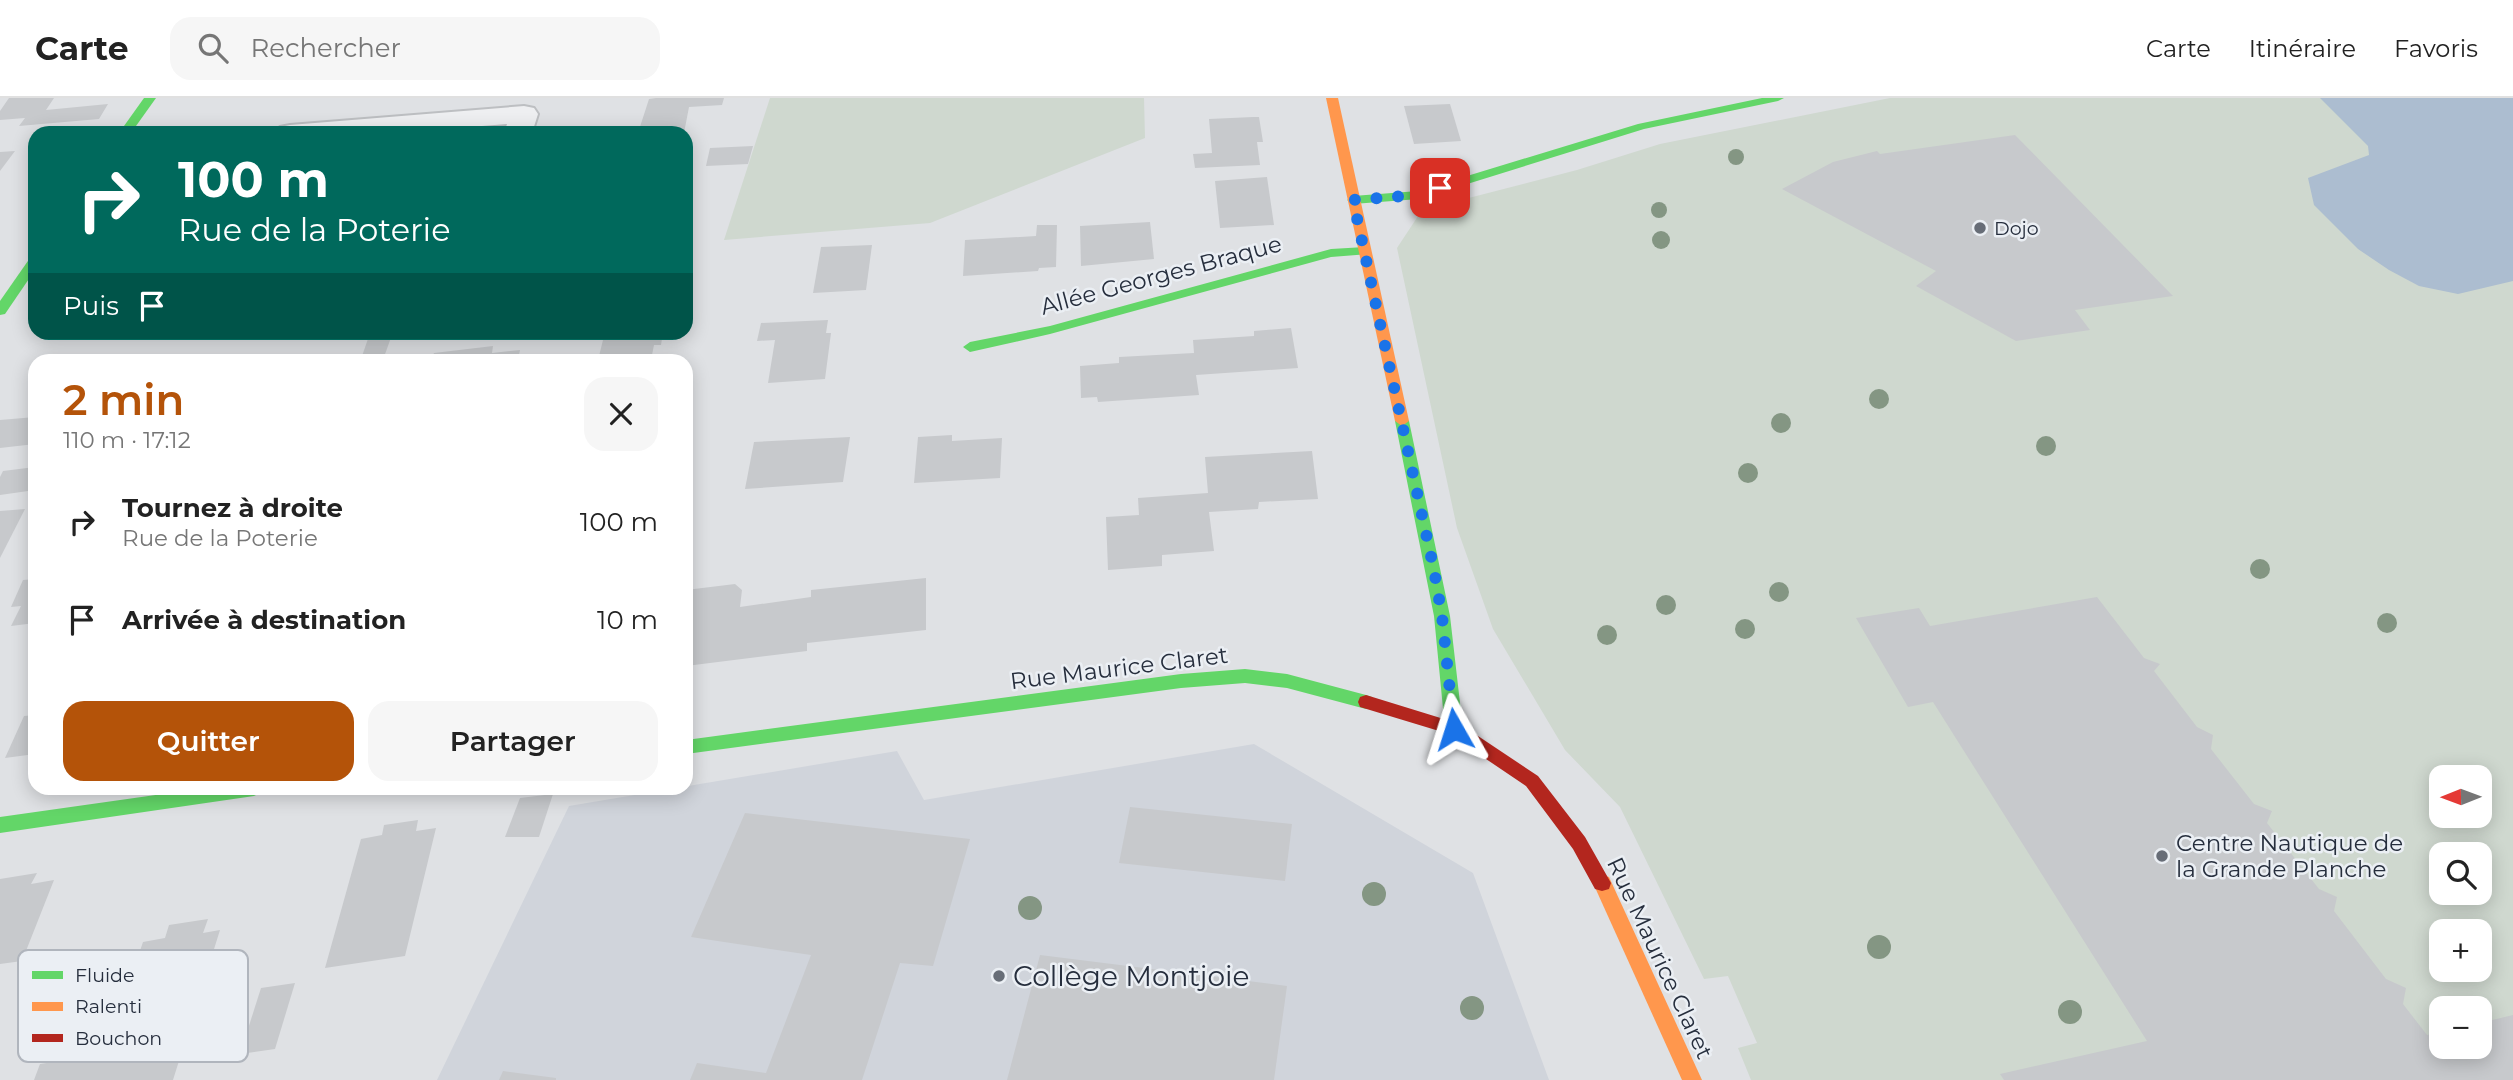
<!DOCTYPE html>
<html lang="fr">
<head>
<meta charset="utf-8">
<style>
	body { margin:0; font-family:Montserrat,sans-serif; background:#f6f6f6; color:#222; height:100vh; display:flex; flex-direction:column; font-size:26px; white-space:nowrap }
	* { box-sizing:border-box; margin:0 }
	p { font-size:23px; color:#767676 }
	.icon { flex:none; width:38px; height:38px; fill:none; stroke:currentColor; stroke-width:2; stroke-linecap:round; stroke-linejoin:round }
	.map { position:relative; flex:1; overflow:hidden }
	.sheet { position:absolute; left:28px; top:256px; width:665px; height:441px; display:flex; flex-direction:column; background:#fff; border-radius:21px; box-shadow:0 4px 18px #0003 }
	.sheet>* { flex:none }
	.top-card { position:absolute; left:28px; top:28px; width:665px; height:214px; border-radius:21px; box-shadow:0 4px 18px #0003; background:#00695c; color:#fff; overflow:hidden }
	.needle { width:46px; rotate:269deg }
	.controls { position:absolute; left:2429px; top:667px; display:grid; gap:14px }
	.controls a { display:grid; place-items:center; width:63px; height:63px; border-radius:14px; background:#fff; box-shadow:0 4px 18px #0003; font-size:35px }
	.pin { position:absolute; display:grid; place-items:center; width:60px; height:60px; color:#fff; margin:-30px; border-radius:14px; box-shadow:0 4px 10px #0006 }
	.me { position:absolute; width:77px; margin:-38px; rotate:354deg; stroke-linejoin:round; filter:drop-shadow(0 0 5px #0008) }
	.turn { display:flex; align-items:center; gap:24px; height:147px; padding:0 35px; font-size:32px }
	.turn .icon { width:91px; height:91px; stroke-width:2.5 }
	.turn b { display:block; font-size:49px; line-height:60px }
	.then { display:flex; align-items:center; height:66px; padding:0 35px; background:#0003; gap:14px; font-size:26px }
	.round { display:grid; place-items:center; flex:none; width:74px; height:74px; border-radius:21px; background:#f6f6f6 }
	.head { display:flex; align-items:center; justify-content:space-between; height:119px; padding:0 35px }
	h1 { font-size:42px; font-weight:600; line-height:52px; color:#b45309 }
	.primary-button { display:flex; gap:14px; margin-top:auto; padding:14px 35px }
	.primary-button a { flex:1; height:80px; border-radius:21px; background:#b45309; color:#fff; font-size:28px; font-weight:600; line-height:80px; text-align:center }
	.primary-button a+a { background:#f6f6f6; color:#222 }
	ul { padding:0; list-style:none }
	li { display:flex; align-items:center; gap:21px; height:98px; padding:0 35px }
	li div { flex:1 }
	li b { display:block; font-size:26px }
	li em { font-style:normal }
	header { display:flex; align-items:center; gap:42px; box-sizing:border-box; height:98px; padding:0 35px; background:#fff; border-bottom:2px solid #e0e0e0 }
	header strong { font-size:33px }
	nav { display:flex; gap:38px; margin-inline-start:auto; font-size:24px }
	.search { width:490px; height:63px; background:#f6f6f6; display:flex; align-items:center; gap:18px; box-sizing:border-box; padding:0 24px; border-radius:21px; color:#767676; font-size:26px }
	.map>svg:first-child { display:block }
	.built { fill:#d0d4db }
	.green { fill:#cfd8cf; fill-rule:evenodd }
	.water { fill:#acbdd0 }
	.building { fill:#c7c9cc }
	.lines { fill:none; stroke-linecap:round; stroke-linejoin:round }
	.street-casing { stroke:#bdbfc2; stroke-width:4 }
	.street { fill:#eeeff1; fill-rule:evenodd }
	.fast { fill:#63d668; fill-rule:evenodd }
	.slow { fill:#ff974d; fill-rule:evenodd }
	.jam { fill:#b3261e; fill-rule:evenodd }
	.tree { fill:#849683 }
	.route { stroke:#1a73e8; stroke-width:12; stroke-dasharray:0 21.6 }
	.poi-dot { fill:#676d77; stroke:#ebeff4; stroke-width:2.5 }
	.labels { text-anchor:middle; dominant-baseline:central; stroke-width:5; stroke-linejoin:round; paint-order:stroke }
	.far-poi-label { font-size:19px; fill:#262e3d; stroke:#ebeff4; text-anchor:start }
	.street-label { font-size:23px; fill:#262e3d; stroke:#ebeff4 }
	.poi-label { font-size:23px; fill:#262e3d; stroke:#ebeff4; text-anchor:start }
	.near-poi-label { font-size:28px; fill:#262e3d; stroke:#ebeff4; text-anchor:start }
	.key { fill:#ebeff4; stroke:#b0b5bd; stroke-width:2 }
	.key-label { font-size:19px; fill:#262e3d }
</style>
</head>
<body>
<header>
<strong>Carte</strong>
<div class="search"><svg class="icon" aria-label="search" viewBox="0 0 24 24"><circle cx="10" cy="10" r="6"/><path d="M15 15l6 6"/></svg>Rechercher</div>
<nav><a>Carte</a><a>Itinéraire</a><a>Favoris</a></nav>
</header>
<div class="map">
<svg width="2513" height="982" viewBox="0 0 2513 982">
	<rect width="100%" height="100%" fill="#dfe1e4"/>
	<path class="built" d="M1254,646L1473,775L1549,982H437L569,708L897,653L924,702Z"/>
	<g class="green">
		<path d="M770,0H1144L1145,40L930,125L724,142Z"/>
		<path d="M1890,0H2513V982H1751L1738,950L1757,945L1728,878L1704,881L1620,709L1565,652L1493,531L1457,430L1397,150L1422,112L1577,72L1660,46ZM2441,679H2480V718H2441ZM2441,756H2480V794H2441ZM2441,833H2480V872H2441ZM2441,910H2480V948H2441Z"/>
	</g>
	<path class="water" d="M2320,0H2513V183L2458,196L2419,188L2389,172L2358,151L2314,107L2308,80L2369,57L2368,48Z"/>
	<g class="building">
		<path d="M9,0H54L46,12L108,6L99,21L19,28L25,20L0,22V13Z"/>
		<path d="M656,0H724L722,7L689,9L684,35H638L649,1Z"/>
		<path d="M1450,6L1461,43L1414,46L1404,8Z"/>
		<path d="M1253,19H1259L1263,44H1257L1260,67L1195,70L1193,56L1212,55L1209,21Z"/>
		<path d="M2015,37L2173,198L2075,212L2090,232L2016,243L1916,188L1936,173L1782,91L1833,64L1877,53L1880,56Z"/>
		<path d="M753,48L748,66L706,68L710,50Z"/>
		<path d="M15,53L0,73V54Z"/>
		<path d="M1267,79L1274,127L1220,130L1215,83Z"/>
		<path d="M1150,124L1154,161L1081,168L1080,128Z"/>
		<path d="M1037,127H1057L1056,169L1039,170L1038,173L963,178L965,142L1036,138Z"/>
		<path d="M872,147L866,192L813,195L821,149Z"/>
		<path d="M828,222L826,235H831L825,281L768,285L775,242L757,243L761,225Z"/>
		<path d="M1291,230L1298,270L1196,277L1199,297L1098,304L1097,299L1081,300L1080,268L1119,265V259L1194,255L1193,242L1254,238V233Z"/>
		<path d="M393,234L384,259L361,261L370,235Z"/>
		<path d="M605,234H663L661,247H654L651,262H598Z"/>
		<path d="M493,248L492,255L520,252L518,262H431L434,255Z"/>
		<path d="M35,319V346L0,350V322Z"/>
		<path d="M952,337V343L1002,340L1000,380L914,385L918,339Z"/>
		<path d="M850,339L843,384L745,391L754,344Z"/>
		<path d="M1312,353L1318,401L1259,404L1258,411L1209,414L1214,453L1162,457V468L1108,472L1106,419L1139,417L1138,400L1208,395L1205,359Z"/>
		<path d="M35,369V392L0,397V379L3,373Z"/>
		<path d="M25,411L0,460V413Z"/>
		<path d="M926,480V532L807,545V553L686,568V492L735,486L742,492L740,509L811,499V492Z"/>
		<path d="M35,481V525L11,528L21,508L11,509L23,482Z"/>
		<path d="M2097,499L2144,560L2160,566L2154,573L2197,629L2213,637L2211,651L2254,706L2272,713L2267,725L2319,791L2337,799L2334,813L2386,881L2406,890L2403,906L2427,937L2441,934V948H2480V925L2513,917V982H2004L2000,976L2147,943L1933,604L1908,609L1856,520L1919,510L1930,528Z"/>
		<path d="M35,617V656L5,660L24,618Z"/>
		<path d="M553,696L539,739H505L520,700Z"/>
		<path d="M1130,709L1292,726L1285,783L1119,765Z"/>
		<path d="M745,715L970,741L933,868L900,865L862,982H690L697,965L766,975L811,857L691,839Z"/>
		<path d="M418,722L416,733L436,730L405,858L325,870L361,741L382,737L384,727Z"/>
		<path d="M37,775L31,786L54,782L22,863L0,866V781Z"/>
		<path d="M208,821L203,835L220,832L173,982H34L40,966L105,956L143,844L165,840L169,827Z"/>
		<path d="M1040,857L1287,888L1274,982H1007Z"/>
		<path d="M295,885L275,951L240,956L261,890Z"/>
		<path d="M503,973L556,980V982H499Z"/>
	</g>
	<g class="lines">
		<defs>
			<path id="street" d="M524,8L534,10L538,16L532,35H504L507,26L394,35H276L280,29L290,27Z"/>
		</defs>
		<use href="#street" class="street-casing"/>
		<use href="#street" class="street"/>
		<g class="fast">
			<path d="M144,0H156L131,35H119Z"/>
			<path d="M1762,0H1784L1778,3L1644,31L1419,101L1353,106L1347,102L1353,98L1418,93L1638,26Z"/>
			<path d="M1365,149L1369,150V156L1331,159L1050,236L970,254L963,249L970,244L1050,228L1331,151Z"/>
			<path d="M35,159V172L5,216L0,217V203L30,160Z"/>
			<path d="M1402,318L1409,323L1450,518L1463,631L1460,636L1454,638L1448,636L1445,631L1434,518L1395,323Z"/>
			<path d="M1245,571L1287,576L1366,597L1372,599L1374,604L1372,609L1366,611L1287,590L1245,585L1181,590L686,656V642L1181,576Z"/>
			<path d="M205,690H263L260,695L254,698L0,735V719Z"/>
		</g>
		<g class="slow">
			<path d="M1326,0H1338L1409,323L1402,328L1395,323Z"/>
			<path d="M1602,777L1609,779L1702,982H1682L1593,785L1595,779Z"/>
		</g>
		<path class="jam" d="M1366,597L1460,626L1538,678L1585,739L1611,785L1609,791L1602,793L1595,791L1573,751L1526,688L1449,636L1360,609L1358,604L1360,599Z"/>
	</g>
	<g class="tree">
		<circle cx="1736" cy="59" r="8"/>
		<circle cx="1659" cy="112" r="8"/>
		<circle cx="1661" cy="142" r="9"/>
		<circle cx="1879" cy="301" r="10"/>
		<circle cx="1781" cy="325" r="10"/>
		<circle cx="2046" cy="348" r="10"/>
		<circle cx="1748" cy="375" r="10"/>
		<circle cx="2260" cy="471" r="10"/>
		<circle cx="1779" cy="494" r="10"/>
		<circle cx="1666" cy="507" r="10"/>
		<circle cx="2387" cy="525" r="10"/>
		<circle cx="1745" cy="531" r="10"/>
		<circle cx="1607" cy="537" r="10"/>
		<circle cx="1374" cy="796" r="12"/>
		<circle cx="1030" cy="810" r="12"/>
		<circle cx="1879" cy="849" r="12"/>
		<circle cx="1472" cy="910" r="12"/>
		<circle cx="2070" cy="914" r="12"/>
	</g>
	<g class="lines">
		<path class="route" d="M1440,90L1419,97L1353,102L1434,472L1442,518L1454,631"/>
	</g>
	<g class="poi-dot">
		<circle cx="1980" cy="130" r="7"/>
		<circle cx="2162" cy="758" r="7"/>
		<circle cx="999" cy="878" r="7"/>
	</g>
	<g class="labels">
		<g class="far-poi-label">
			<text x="1994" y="130">Dojo</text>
		</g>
		<g class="street-label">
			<text transform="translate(1161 177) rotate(-15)">Allée Georges Braque</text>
			<text transform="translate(1119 570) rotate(-7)">Rue Maurice Claret</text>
			<text transform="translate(1660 860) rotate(65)">Rue Maurice Claret</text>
		</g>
		<g class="poi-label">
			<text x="2176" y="745">Centre Nautique de<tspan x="2176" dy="26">la Grande Planche</tspan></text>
		</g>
		<g class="near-poi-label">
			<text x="1013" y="878">Collège Montjoie</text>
		</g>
	</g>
	<rect x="18" y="852" width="230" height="112" rx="10" class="key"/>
	<rect x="32" y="873" width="31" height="8" fill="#63d668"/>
	<rect x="32" y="904" width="31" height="9" fill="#ff974d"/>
	<rect x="32" y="936" width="31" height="8" fill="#b3261e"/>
	<g class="key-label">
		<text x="75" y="884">Fluide</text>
		<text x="75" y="915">Ralenti</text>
		<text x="75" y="947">Bouchon</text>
	</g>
</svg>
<div class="controls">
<a><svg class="needle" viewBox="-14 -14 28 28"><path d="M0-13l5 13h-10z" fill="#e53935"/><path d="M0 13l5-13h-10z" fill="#767676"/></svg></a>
<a><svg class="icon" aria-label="search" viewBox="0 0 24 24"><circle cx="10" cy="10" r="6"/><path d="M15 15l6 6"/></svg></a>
<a>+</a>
<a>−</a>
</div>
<div class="pin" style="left:1440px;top:90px;background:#d93025"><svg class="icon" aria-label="arrive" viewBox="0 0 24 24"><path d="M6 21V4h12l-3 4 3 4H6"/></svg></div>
<svg class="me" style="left:1454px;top:631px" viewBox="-20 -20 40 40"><path d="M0-17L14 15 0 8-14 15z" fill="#1a73e8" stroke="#fff" stroke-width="4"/></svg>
<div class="top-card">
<div class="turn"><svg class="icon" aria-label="right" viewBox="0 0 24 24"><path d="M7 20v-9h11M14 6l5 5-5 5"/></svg><div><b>100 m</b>Rue de la Poterie</div></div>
<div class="then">Puis<svg class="icon" aria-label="arrive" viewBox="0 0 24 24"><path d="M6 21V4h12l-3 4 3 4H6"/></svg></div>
</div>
<section class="sheet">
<div class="head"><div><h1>2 min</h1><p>110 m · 17:12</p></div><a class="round"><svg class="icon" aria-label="close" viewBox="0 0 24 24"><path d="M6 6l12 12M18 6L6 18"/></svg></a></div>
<ul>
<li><svg class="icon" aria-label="right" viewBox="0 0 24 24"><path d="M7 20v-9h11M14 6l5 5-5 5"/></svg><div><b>Tournez à droite</b><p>Rue de la Poterie</p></div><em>100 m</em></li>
<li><svg class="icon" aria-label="arrive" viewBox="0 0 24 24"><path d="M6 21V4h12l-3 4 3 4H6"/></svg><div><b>Arrivée à destination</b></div><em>10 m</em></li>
</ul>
<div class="primary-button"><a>Quitter</a><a>Partager</a></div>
</section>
</div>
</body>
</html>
